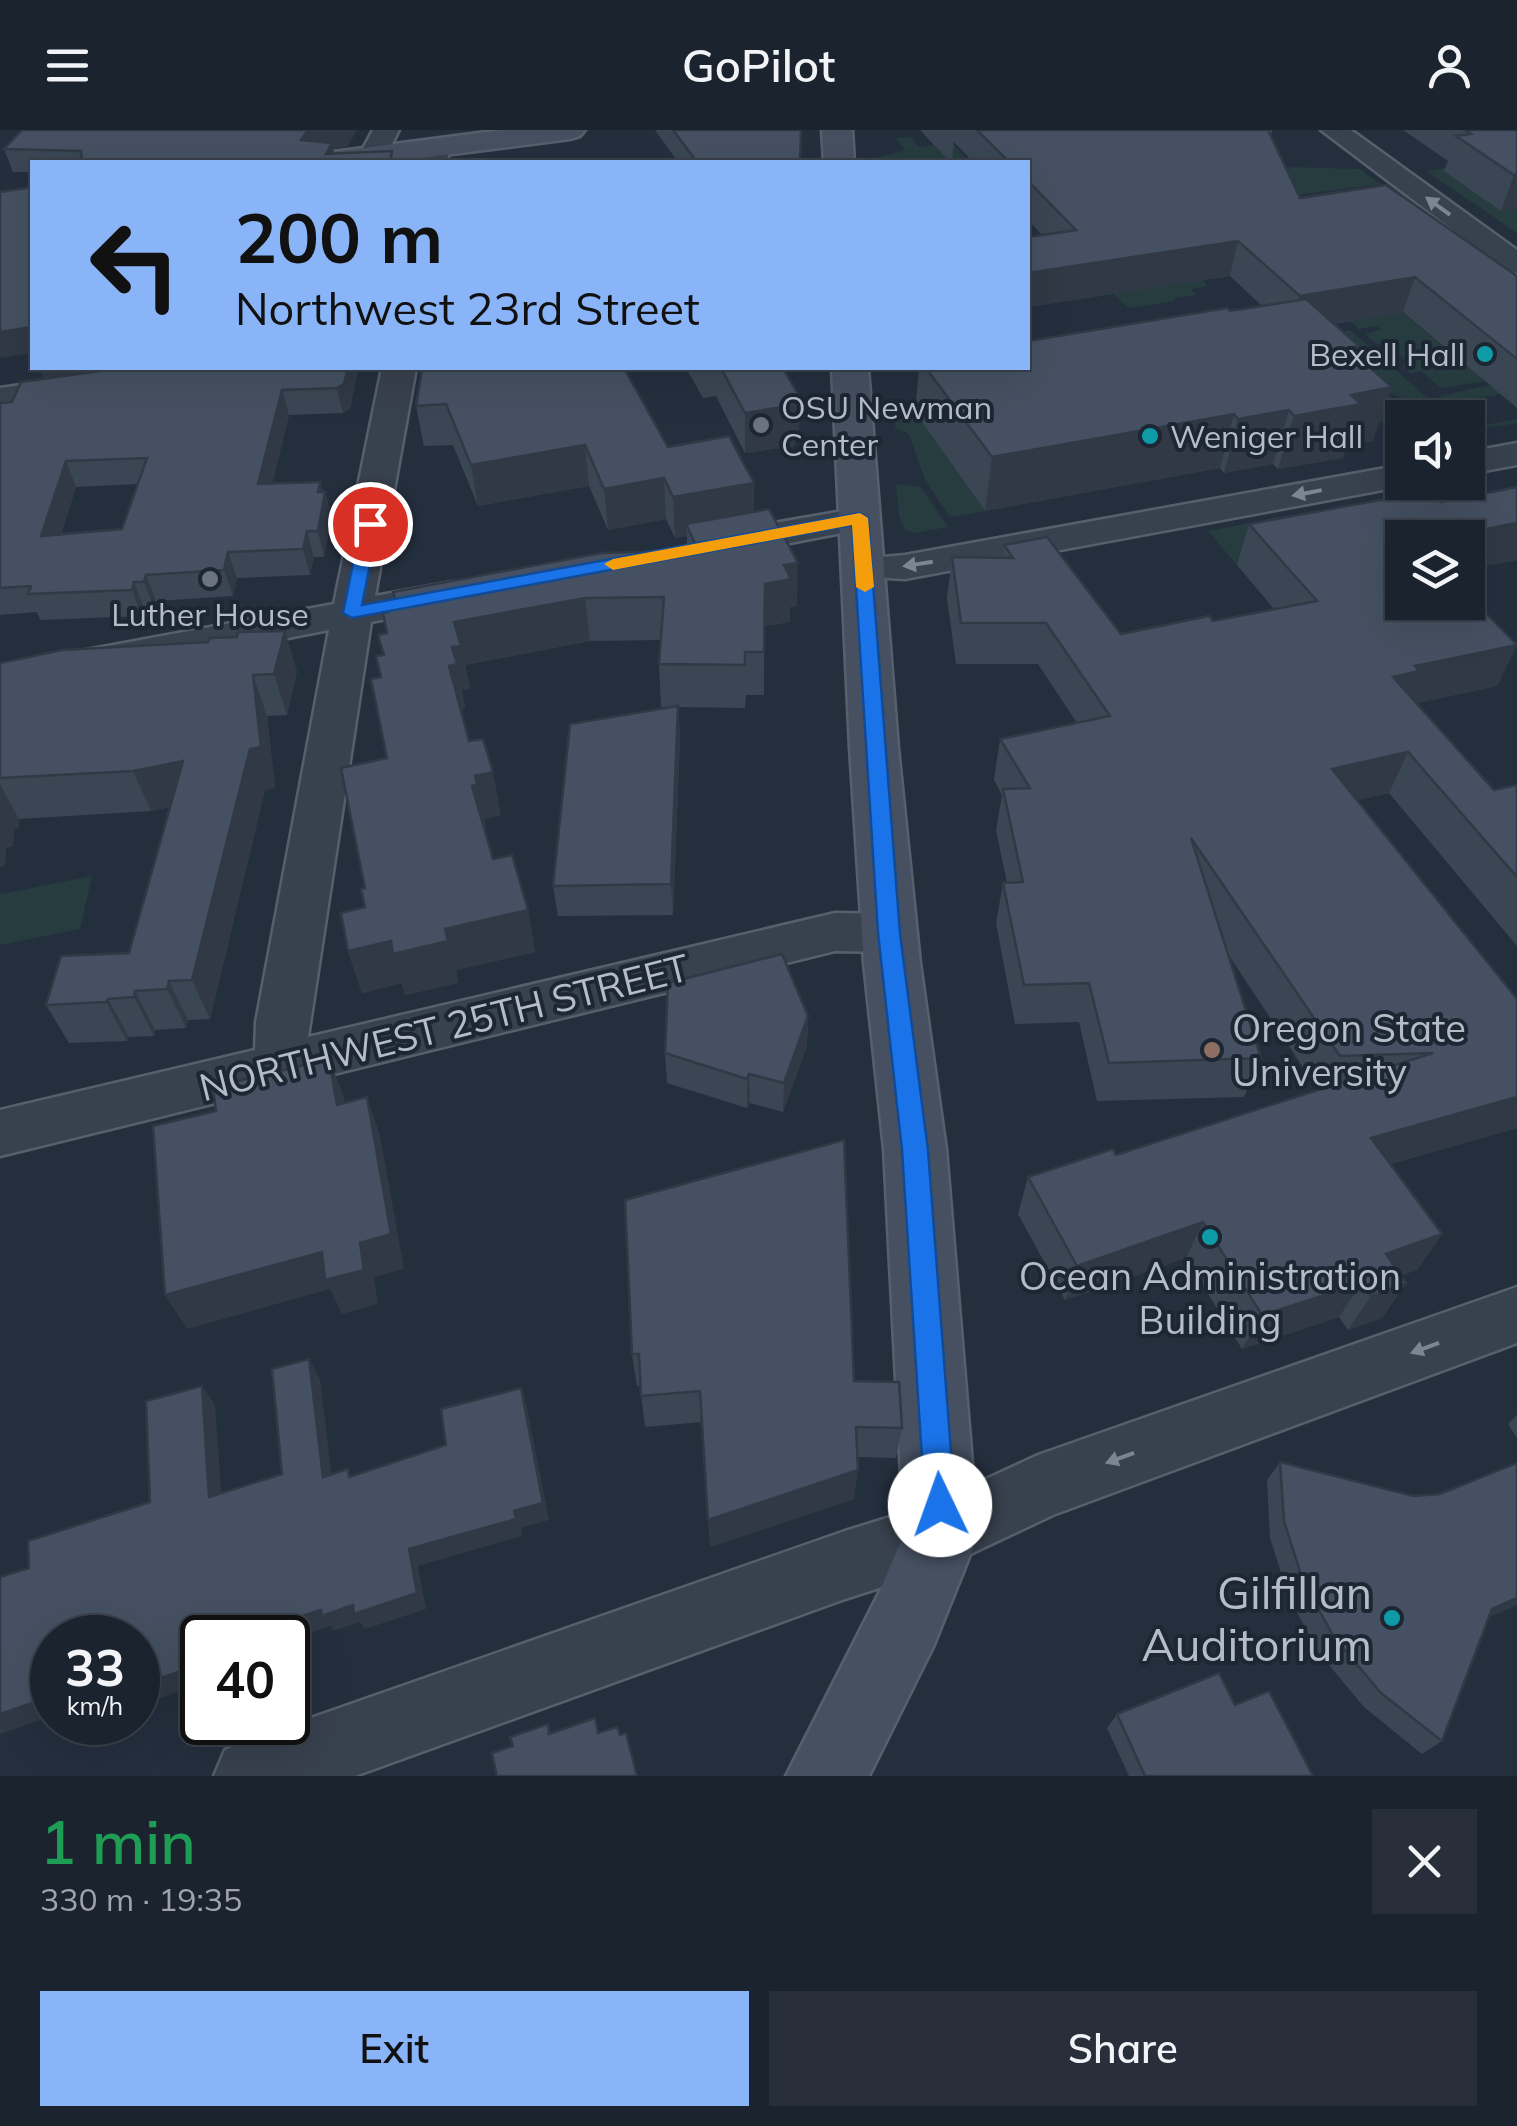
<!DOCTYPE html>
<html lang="en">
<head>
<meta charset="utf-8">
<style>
	body { margin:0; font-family:Mulish,sans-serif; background:#282f3a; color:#f1f3f6; height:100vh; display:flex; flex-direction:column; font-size:38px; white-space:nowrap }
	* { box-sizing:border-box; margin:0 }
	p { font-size:32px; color:#a0a4aa }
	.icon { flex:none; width:55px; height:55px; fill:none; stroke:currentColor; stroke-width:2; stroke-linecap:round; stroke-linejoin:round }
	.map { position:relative; height:1646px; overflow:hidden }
	.sheet { display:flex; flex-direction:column; background:#1b232e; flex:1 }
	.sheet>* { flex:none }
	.banner { position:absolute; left:30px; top:30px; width:1000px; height:210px; border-radius:0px; box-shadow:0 10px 40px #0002,0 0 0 2px #39404a; background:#8ab4f8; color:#111; overflow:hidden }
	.buttons { position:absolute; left:1385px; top:270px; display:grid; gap:20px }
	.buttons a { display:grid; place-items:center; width:100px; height:100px; border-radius:0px; background:#1b232e; box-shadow:0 10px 40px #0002,0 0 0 2px #39404a; font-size:50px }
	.speed { position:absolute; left:30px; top:1485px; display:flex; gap:20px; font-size:50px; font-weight:700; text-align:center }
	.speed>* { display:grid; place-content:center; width:130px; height:130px; border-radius:50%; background:#1b232e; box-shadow:0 10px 40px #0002,0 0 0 2px #39404a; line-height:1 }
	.speed small { font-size:25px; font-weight:400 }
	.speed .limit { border:5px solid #111; border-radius:15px; background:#fff; color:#111 }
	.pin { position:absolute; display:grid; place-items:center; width:85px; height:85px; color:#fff; margin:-42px; border:5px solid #fff; border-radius:50%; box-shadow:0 2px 10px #0007 }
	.me { position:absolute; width:110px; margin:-55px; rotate:357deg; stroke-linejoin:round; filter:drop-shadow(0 0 8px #0008) }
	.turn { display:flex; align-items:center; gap:35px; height:210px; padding:0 40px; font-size:45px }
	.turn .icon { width:130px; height:130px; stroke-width:2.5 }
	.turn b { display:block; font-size:70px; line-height:85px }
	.round { display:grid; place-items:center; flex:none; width:105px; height:105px; border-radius:0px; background:#282f3a }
	.summary { display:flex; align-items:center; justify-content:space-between; height:170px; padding:0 40px }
	h1 { font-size:60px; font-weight:600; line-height:75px; color:#1e9e55 }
	.primary-button { display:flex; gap:20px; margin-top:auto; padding:20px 40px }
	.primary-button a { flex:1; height:115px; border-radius:0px; background:#8ab4f8; color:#111; font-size:40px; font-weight:600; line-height:115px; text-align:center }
	.primary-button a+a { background:#282f3a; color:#f1f3f6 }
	header { display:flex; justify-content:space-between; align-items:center; height:130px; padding:0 40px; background:#1b232e; font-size:45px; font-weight:600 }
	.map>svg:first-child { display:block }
	.green { fill:#263c3f }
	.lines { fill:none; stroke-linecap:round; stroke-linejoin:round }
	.street-casing { stroke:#565f6c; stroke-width:5 }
	.secondary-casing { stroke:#565f6c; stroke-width:5 }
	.street { fill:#38414e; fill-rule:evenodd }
	.secondary { fill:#465061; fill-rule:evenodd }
	.wall { fill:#3b4654; fill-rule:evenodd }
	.shaded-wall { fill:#303945 }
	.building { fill:#455162; stroke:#303945; stroke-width:2.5; fill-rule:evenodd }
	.oneway { fill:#7c8592 }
	.route { fill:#1a73e8; stroke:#114b97; stroke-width:2.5 }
	.slow { fill:#f59e0b }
	.culture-dot { fill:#0f9aa8; stroke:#1d2633; stroke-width:4 }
	.worship-dot { fill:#6b7280; stroke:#1d2633; stroke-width:4 }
	.education-dot { fill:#8d6e63; stroke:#1d2633; stroke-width:4 }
	.labels { text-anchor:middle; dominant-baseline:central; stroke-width:8; stroke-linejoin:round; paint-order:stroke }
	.far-poi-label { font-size:32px; fill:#b4bcc9; stroke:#1d2633; text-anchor:start }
	.street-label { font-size:38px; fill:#b4bcc9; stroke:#1d2633 }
	.poi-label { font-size:38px; fill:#b4bcc9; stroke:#1d2633; text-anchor:start }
	.near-poi-label { font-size:45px; fill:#b4bcc9; stroke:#1d2633; text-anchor:end }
</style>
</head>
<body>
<header><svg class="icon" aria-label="menu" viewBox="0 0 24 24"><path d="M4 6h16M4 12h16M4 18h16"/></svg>GoPilot<svg class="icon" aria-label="person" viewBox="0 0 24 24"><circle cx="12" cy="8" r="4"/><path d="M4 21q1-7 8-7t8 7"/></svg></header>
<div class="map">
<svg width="1517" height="1646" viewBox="0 0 1517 1646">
	<rect width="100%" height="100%" fill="#242f3e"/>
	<g class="green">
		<path d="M942,3L970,32H880L879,27L905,20L896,8L910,7L919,17L942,14Z"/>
		<path d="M1468,35L1501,81L1517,78V103L1426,41Z"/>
		<path d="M1290,37L1360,39L1380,54L1246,72L1283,47Z"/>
		<path d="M1203,150L1208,156L1191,159L1196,165L1174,168L1176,171L1129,178L1113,164Z"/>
		<path d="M1320,165L1402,182L1485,251L1441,258L1421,241L1410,243L1402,236L1409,233L1385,213L1377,214L1365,204L1381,200L1377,196L1359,199Z"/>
		<path d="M1350,200L1432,272C1398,277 1322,228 1292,210Z"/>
		<path d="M1335,245L1427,281L1440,280L1449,287L1402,288V306L1393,302L1331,246Z"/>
		<path d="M1490,255L1501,264L1458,272L1484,295L1517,289V293L1475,300L1468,294V288L1460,287L1439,266Z"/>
		<path d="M919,271L916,283L985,381L950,387L925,350L909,304L895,298L896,277Z"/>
		<path d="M896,354L921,357L948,397L916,403L905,400L899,385Z"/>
		<path d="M1279,387L1310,421L1237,435L1208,401Z"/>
		<path d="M92,746L80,799L0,815V764Z"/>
	</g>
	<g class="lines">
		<defs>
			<g id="street">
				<path d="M373,0H399L383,32H366L359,26Z"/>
				<path d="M1321,0H1351L1517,120V143L1506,140Z"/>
				<path d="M435,10L449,18L447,32H420L421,18Z"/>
				<path d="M137,238H218L213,245L201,248L0,278V258Z"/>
				<path d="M382,238H416L375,466L452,452L466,455L472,464L466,473L371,492L308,907L835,783L889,784L906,790L914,803L906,816L889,822L835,821L0,1026V980L255,920L256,892L329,500L0,564V536L334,474Z"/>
				<path d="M1517,313V335L1468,344V322Z"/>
				<path d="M1402,335V352L1415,354L905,449L850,446L844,438L850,430L905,425Z"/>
				<path d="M860,378L873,381L879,389L873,397L717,427L703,423L698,415L703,407L717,403Z"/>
				<path d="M1517,1157V1213L1053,1385L941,1438L845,1469L355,1646H214L225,1620L251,1609L845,1401L932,1374L1038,1325Z"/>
			</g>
			<g id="secondary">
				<path d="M502,0H585L580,6L570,9L390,32H310L314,26L325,23Z"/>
				<path d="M822,0H852L854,32H824Z"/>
				<path d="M832,238H868L898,618L920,833L946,1019L978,1405L933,1517L869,1646H786L879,1463L904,1404L884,1019L864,833L850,618Z"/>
			</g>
		</defs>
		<use href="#street" class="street-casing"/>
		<use href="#secondary" class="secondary-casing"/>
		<use href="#street" class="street"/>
		<use href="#secondary" class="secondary"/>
	</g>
	<g class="wall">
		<path d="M655,0H801L800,32H678Z"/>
		<path d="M920,0H1272L1271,6L1300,68L1517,146V278L1403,182L1334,194L1359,216L1356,226L1373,311L1347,315L1343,328L1278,339L1273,334L1224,343L1220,338L985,381L915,282L919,238H1028L1230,181L1262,176L1230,146L1028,177V107L1042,105L1028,90V32H973L954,12L952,32H950Z"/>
		<path d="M1403,0H1517V78L1501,81L1444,41L1448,31Z"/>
		<path d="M348,16L333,19L334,23L394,32H32V42H13L4,19Z"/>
		<path d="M358,238L350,279L343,283L289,285L272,354L320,352L323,362H325L332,387L324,427H314L310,445L237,448L233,466L156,471L154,478H144L142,486L40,490L37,482L0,485V273ZM138,354L122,399L61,404L76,357Z"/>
		<path d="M422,238L668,317L754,381L797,476L790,477V492L764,496V565H746L745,578L678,577L680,608L673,785L558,786L553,756L673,577H661L659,534L661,510L590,511L465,535L470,559L462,560L465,578L460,579L469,611L501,685L484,689L486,698H484L493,729L528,780L535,822L456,840L458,853L405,865L402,853L362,863L348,821L365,777V758L387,628L381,547L383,525L687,420V406L675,408L666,389L608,400L589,356L478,376L453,315L424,316L416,276Z"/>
		<path d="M686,238H783L799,307L795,308L794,316L745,323L716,266L703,268Z"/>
		<path d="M1517,357V430L1468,439V408H1402L1517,514L1497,556L1417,573L1494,660L1517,655V816L1389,663L1357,670L1517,869V998L1390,1034L1442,1104L1417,1140L1401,1145L1406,1153L1382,1188L1348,1200L1339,1187L1242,1219L1186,1128L1065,1170L1018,1084L1028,1047L1116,1025L1318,960L1228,824L1261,928L1244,967L1097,971L1079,892L1015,894L996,793L1003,753H1007L996,700L1002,665L994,650L1000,609L1077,593L1038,534H956L947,468L952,427L1003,428L1004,415L1121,504L1213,491L1274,479L1237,435L1249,394L1441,372Z"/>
		<path d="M0,533L297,541L287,585L267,586L275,658L265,660L210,889L188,890L186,898L155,900L154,906L129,907L127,911L69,913L46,875L129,823L170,677L151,681L19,689V698L14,699L13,716L6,718L5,736L0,737Z"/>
		<path d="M808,886L807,916L783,982L750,973L747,978L667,953L665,923Z"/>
		<path d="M625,1070L854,1251L902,1298L896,1328L857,1327L854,1369L710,1417L702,1292L645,1297L640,1256H637L632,1224Z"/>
		<path d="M1517,1285V1308L1508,1294Z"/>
		<path d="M1280,1332L1489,1487L1442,1611L1422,1624L1364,1577L1318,1522L1289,1467L1270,1408L1267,1350Z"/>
		<path d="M1235,1575L1313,1646H1129L1107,1598L1117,1584Z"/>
	</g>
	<g class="shaded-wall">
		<path d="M308,0H357L348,16L333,19L336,32L301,10Z"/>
		<path d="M1514,45H1517V78L1501,81Z"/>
		<path d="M1238,111L1230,146L1028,177V143Z"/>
		<path d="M1415,147L1403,182L1290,201L1300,166Z"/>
		<path d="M32,197V223L0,228V202Z"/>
		<path d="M1359,216L1341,269L1348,218Z"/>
		<path d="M39,238H115L44,248Z"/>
		<path d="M348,238H358L350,279L343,283L337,258Z"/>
		<path d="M1392,257L1373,311L1347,315L1343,328L1278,339L1294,286L1351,265Z"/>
		<path d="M282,260L289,285L266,380L258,354Z"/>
		<path d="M800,267L799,307L795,308L794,316L745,323V283Z"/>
		<path d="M1289,280L1273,334L1224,343L1238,289Z"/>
		<path d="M1234,284L1220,338L985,381L992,327Z"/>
		<path d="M585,315L589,356L478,376L471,335Z"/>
		<path d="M66,331L76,357L52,431L41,406Z"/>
		<path d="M664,348L666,389L608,400L604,359Z"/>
		<path d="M320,352L324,366L325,362L332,387L324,427L318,401V362Z"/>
		<path d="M754,353V394H686L687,406L675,408L673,367Z"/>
		<path d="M1517,393V430L1468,439V408H1439Z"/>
		<path d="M307,401L314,427L310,445L303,419Z"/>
		<path d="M228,422L237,448L233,466L224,440Z"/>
		<path d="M798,433L797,476L790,477V492L764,496V565L765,454L784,435Z"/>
		<path d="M146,445L156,471L154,478L144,452Z"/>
		<path d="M134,452L144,478L142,486L132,460Z"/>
		<path d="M585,468L590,511L465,535L470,559L462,560L465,578L458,579L449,536L454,492Z"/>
		<path d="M285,501L297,541L287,585L274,544Z"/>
		<path d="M1517,515L1497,556L1404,576L1393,547L1415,536Z"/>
		<path d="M253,545L267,586L275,658L265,660L210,889L192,850L250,619Z"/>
		<path d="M678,576L680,608L673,785L671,754Z"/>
		<path d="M1408,622L1389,663L1315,680L1332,639Z"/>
		<path d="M183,631L199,672L151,681L133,641Z"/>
		<path d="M493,642L501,685L484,689L486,698L481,699L472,656L475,646Z"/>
		<path d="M0,654L19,689V698L14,699L13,716L6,718L5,736L0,737Z"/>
		<path d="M528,780L535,822L456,840L458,853L405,865L402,853L362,863L348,821Z"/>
		<path d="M169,851L188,890L186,898L167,859Z"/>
		<path d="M135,861L155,900L154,906L134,867Z"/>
		<path d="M108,869L129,907L127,911L106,872Z"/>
		<path d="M808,886L807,916L783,982L784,953Z"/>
		<path d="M329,929L344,967L351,1012L337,975Z"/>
		<path d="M749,944L750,973L747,978V949Z"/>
		<path d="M367,967L380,1005L404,1139L374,1147L378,1174L342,1184L330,1159L187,1199L165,1165L360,1113Z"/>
		<path d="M1517,967V998L1349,1045L1371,1008Z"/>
		<path d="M1203,1092L1186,1128L1065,1170L1077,1136Z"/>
		<path d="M1442,1104L1417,1140L1366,1158L1386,1124Z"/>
		<path d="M1362,1153L1339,1187L1242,1219L1262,1185Z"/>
		<path d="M1406,1153L1382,1188L1348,1200L1371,1166Z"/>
		<path d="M309,1229L320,1249L334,1365L323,1347Z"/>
		<path d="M202,1256L215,1275L223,1385L209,1367Z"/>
		<path d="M521,1258L527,1277L549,1390L521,1398L522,1406L418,1436L426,1479L365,1499L360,1492L333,1501L330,1496L288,1511V1508H251V1503L409,1419L514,1381Z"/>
		<path d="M858,1340L854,1369L710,1417L708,1390Z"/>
		<path d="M1517,1468V1475L1472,1495L1492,1479Z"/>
		<path d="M181,1541H202V1560L198,1562L192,1557L138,1576V1556Z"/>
		<path d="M52,1566V1586L0,1604V1584Z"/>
	</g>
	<g class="building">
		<path d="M22,0H308L301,10L332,13L326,24L392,21L390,32H82L81,21L4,19Z"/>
		<path d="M673,0H801L800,32H697Z"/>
		<path d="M977,0H1268L1300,68L1386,55L1517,146V229L1415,147L1300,166L1238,111L1028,143V107L1076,100L1028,51V32H1009Z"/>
		<path d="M1465,0H1517V45H1514L1456,6L1471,4Z"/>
		<path d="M32,57V197L0,202V62Z"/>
		<path d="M1306,169L1359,216L1348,218L1392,257L1351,265L1361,274L1294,286L1289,280L1238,289L1234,284L992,327L926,238H1028V211L1227,178L1230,181Z"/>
		<path d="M121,238H348L344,254L337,258L282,260L258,354L320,352L318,362H325L318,401H307L303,419L228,422L224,440L146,445L144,452H134L132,460L28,464L31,456L0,458V273L12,272L21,252ZM147,328L122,399L41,406L66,331Z"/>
		<path d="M422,238H624L668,317L729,306L754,353L673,367L664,348L604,359L585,315L471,335L446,274L416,276Z"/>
		<path d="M721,238H783L800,267L791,268L795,275L745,283Z"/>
		<path d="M1517,357V393L1439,408H1402V472H1468V465L1517,515L1415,536L1419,541L1393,547L1494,660L1517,655V747L1408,622L1332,639L1517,869V967L1371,1008L1442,1104L1386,1124L1406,1153L1371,1166L1362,1153L1262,1185L1203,1092L1077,1136L1028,1047L1113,1019L1116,1025L1433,923L1340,926L1191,708L1261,928L1109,933L1089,853L1024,855L1003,753L1023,752L1003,659L1030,658L1000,609L1110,586L1046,493H961L952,427L1013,428L1004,415L1047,407L1121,504L1209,486L1213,491L1317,471L1249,394L1429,361L1441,372Z"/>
		<path d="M769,379L798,433L784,435L791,449L765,454L764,522H745V535L659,534L664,467L585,468L454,492L461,516L452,517L457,534L449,536L469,611L483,609L493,642L475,646L477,655L472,656L493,729L512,725L528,780L445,799L448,811L393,824L391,811L348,821L341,783L365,777L361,759L365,758L341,638L387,628L371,549L381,547L376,526L384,525L378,505L387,503L383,483L388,482L385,473L396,471L393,462L601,423L698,420L686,394Z"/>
		<path d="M285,501L274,544L253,545L261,617L250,619L192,850L169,851L167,859L135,861L134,867L108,869L106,872L46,875L61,826L129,823L183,631L133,641L0,648V533L62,520L208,512L210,508L237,507L238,502Z"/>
		<path d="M678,576L671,754L553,756L570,594Z"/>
		<path d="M782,824L808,886L784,953L749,944L747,949L665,923L668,853Z"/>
		<path d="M329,929L337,975L367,967L391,1104L360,1113L364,1140L325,1150L322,1122L165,1165L153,996L216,981L213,957Z"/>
		<path d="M844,1010L854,1251L899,1252L902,1298L856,1297L858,1340L708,1390L700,1261L641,1266L639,1224H632L625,1070Z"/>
		<path d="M309,1229L323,1347L348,1339L349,1347L446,1315L441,1279L521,1258L543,1373L514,1381L516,1389L409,1419L417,1463L354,1484L353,1475L322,1486L321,1480L251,1503V1508H202V1541L182,1548L181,1541L138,1556V1508H52V1566L0,1584V1447L29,1438L28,1411L150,1372L146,1271L202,1256L209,1367L282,1344L272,1239Z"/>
		<path d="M1280,1332L1413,1366L1440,1364L1517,1333V1468L1492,1479L1442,1611L1381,1563L1334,1507L1303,1451L1284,1391Z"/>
		<path d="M1219,1543L1235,1575L1269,1561L1313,1646H1145L1117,1584Z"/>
		<path d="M595,1588L598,1603L617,1597L620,1605L626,1603L637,1646H497L492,1623L513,1616L510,1607L548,1594L549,1604Z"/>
	</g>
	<defs><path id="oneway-solid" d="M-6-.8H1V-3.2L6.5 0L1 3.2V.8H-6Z" transform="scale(2.5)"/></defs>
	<g class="oneway">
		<use href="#oneway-solid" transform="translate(1438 76) rotate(-144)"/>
		<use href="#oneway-solid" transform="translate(1307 363) rotate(169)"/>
		<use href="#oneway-solid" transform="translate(918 434) rotate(171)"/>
		<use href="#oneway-solid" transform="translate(1425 1218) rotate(160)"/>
		<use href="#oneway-solid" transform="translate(1120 1328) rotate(160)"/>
	</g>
	<path class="route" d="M860,383L868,388L900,803L928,1020L955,1375L951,1386L940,1390L929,1386L925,1375L902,1020L878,803L852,395L352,488L343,483L361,394L370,389L378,394L362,475Z"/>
	<path class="slow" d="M860,383L868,388L874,457L865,462L856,457L852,395L613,440L604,434L613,429Z"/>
	<g class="culture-dot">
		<circle cx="1485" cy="224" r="10"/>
		<circle cx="1150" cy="306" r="10"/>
		<circle cx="1210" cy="1107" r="10"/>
		<circle cx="1392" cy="1488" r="10"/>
	</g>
	<g class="worship-dot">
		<circle cx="761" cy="295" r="10"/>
		<circle cx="210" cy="449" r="10"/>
	</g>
	<circle class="education-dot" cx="1212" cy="920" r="10"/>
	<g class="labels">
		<g class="far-poi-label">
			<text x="1465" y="224" text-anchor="end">Bexell Hall</text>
			<text x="781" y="277">OSU Newman<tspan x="781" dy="37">Center</tspan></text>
			<text x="1170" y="306">Weniger Hall</text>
			<text x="210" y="484" text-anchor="middle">Luther House</text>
		</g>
		<g class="street-label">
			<text transform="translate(444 897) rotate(-14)">NORTHWEST 25TH STREET</text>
		</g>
		<g class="poi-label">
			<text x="1232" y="898">Oregon State<tspan x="1232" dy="44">University</tspan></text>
			<text x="1210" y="1146" text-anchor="middle">Ocean Administration<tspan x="1210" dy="44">Building</tspan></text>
		</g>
		<g class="near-poi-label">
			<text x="1372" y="1462">Gilfillan<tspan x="1372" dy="52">Auditorium</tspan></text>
		</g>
	</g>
</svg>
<div class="buttons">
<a><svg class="icon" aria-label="sound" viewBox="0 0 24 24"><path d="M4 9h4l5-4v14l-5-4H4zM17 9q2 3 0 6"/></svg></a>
<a><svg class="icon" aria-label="layers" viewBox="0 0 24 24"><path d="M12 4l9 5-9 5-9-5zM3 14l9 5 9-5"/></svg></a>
</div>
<div class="speed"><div>33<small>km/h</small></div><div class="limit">40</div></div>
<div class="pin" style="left:370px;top:394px;background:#d93025"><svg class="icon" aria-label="arrive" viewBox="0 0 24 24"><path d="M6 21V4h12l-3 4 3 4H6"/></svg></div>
<svg class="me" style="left:940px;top:1375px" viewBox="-20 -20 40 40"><circle r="19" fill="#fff"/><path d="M0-13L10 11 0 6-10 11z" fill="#1a73e8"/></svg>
<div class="banner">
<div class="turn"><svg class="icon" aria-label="left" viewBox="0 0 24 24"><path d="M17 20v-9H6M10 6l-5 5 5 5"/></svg><div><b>200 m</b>Northwest 23rd Street</div></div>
</div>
</div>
<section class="sheet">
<div class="summary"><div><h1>1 min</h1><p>330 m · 19:35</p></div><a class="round"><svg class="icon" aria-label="close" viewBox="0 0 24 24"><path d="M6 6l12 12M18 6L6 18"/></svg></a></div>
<div class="primary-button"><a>Exit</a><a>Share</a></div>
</section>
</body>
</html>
